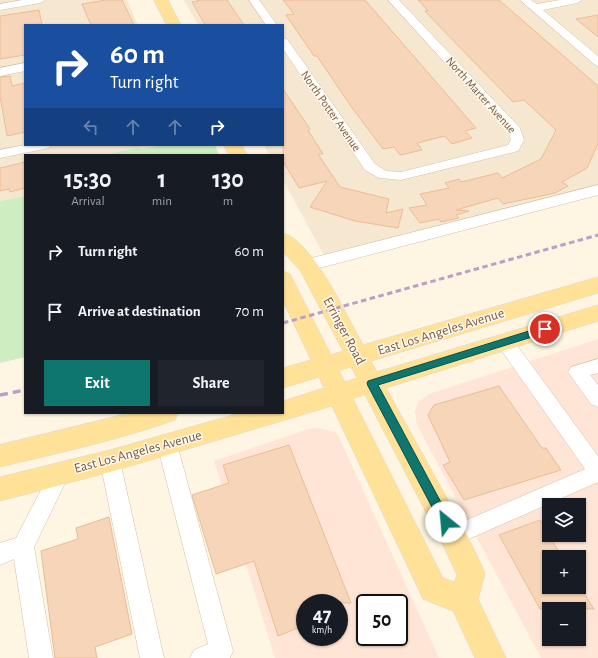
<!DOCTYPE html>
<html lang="en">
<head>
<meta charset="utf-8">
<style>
	body { margin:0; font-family:"Alegreya Sans",sans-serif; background:#20242c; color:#f1f3f6; height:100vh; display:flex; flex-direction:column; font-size:15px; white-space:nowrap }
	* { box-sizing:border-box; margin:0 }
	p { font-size:13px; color:#9ea1a6 }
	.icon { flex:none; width:22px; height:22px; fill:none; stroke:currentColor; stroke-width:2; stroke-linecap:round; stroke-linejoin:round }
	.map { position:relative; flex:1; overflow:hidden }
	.drawer { position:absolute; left:24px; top:154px; width:260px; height:260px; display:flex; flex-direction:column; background:#171b24; border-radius:0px; box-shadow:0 1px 3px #0004 }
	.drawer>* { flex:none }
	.top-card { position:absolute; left:24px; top:24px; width:260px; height:122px; border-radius:0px; box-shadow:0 1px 3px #0004; background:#1a4fa0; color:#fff; overflow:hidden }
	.buttons { position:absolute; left:542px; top:498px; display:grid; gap:8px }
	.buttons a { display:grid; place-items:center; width:44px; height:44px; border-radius:0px; background:#171b24; box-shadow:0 1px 3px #0004; font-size:20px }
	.speed { position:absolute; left:296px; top:594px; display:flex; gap:8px; font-size:20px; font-weight:700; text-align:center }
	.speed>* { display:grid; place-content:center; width:52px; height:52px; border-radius:50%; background:#171b24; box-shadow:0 1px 3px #0004; line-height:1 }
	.speed small { font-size:10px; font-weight:400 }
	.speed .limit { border:2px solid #111; border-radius:6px; background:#fff; color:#111 }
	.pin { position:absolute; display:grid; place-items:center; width:34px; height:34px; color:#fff; margin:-17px; border:2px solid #fff; border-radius:50%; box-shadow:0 1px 4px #0007 }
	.me { position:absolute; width:44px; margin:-22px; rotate:332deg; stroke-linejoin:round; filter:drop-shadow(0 0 3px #0008) }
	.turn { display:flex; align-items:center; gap:14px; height:84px; padding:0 20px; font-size:18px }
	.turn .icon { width:52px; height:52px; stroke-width:2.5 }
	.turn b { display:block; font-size:28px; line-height:34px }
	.lanes { display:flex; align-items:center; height:38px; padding:0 20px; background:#0003; justify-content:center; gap:20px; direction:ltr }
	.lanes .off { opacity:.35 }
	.eta { display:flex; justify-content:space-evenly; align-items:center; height:68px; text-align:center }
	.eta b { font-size:24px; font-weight:700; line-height:28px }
	.button { display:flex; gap:8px; margin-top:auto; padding:8px 20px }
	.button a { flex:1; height:46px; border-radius:0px; background:#0f766e; color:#fff; font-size:16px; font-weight:700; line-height:46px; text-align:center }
	.button a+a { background:#20242c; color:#f1f3f6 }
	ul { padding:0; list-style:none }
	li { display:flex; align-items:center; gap:12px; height:60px; padding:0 20px }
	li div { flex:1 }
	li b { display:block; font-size:15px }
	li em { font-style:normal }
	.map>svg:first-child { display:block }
	.residential { fill:#f6e8d0 }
	.commercial { fill:#ffe5d5; fill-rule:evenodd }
	.green { fill:#ceedc0 }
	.building { fill:#f6d5b8; stroke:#eabd97 }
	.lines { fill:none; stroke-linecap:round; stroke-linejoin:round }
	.minor-casing { stroke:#d2c0aa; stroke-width:1 }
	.major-casing { stroke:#dfd8d3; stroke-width:1 }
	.minor { fill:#fff; fill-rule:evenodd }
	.major { fill:#ffe198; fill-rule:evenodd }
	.rail-far1 { stroke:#b9a0c8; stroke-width:3; stroke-dasharray:5.5 3.5; stroke-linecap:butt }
	.rail { stroke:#b9a0c8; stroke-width:3.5; stroke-dasharray:8 5; stroke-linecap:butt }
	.route { fill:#0f766e; stroke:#0a4d48 }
	.labels { text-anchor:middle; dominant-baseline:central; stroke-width:3; stroke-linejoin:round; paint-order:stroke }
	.far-street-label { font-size:12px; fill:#785c46; stroke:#fff8ea }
	.street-label { font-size:14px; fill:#785c46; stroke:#fff8ea }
</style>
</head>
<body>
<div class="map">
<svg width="598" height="658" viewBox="0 0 598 658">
	<rect width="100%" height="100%" fill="#fef5e2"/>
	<g class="residential">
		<path d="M0,0H127L138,25H25V145H160L145,149L137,148L112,153V155H25V196L0,201Z"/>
		<path d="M184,0H598V186L326,259L283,180V155H269L264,145H283V25H198Z"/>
	</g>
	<g class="commercial">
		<path d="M598,339V658H541L417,425L415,412L418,402L429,394ZM549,505H579V535H549ZM549,557H579V587H549ZM549,609H579V639H549Z"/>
		<path d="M318,428L335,432L339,437L439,658H275L214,461L309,429ZM305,603H339V637H305ZM365,603H399V637H365Z"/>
	</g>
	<g class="green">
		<path d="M160,145H215L219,155H112V153L137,148L145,149Z"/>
		<path d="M25,196V357L0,363V201Z"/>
	</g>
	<g class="building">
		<path d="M106,0H122L134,25H91L82,4Z"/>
		<path d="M202,0H227L244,25H205L192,2Z"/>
		<path d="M283,0H365L476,128L465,131L472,138L452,144L445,136L417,143L422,150L400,155L394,147L383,149L350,105L317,56H314L286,15L294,14Z"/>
		<path d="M418,0H499L598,86V144L587,168L562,182L568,186L555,193L503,204L498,198L456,210L469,211L456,215L459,218L441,222L439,219L420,223L409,208L427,205L420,194L449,188L445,183L459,179L461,182L498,173L502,178L541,159L556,130L524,100L513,102L441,28L425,11H428Z"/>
		<path d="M39,10L42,24L25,25V55L0,59V16Z"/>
		<path d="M598,15V37L576,19Z"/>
		<path d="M10,76L12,86L25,83V132L7,136L0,96V77Z"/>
		<path d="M283,89L310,129L308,130L323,154H318L340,187L389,199L386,213L403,209L398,228L355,221L310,207L327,181L299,188L283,161Z"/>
		<path d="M25,162V188L10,192L9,189L0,191V168Z"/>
		<path d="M499,386L542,448H546L561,470L464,500L443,465L450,462L428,415L434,405Z"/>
		<path d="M289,445L351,603H305V625L278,636L254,561L216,574L192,495L229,483L223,465Z"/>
		<path d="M109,517L132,634L95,647L97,658H55L41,551L78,539L76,528Z"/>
		<path d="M540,520L562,557H549V587H580L594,609H540L499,535Z"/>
	</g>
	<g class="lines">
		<defs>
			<g id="minor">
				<path d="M22,0H45L40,3L0,10V4Z"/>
				<path d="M249,0H259L277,25H266Z"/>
				<path d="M388,0H399L520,128L524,140L518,151L401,180L379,178L365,170L283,49V38L287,39L375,164L386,171L401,172L508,145L511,140L509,133Z"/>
				<path d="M520,0H531L537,4L560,0H582L577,3L543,10L598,56V66L594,64Z"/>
				<path d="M25,63V71L0,76V68Z"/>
				<path d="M25,145H51L49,148L0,158V150Z"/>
				<path d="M598,185V195L308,271L302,269L300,265L302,261L308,259Z"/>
				<path d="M505,335L511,337L598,456V482L453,546L446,543L442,536L446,529L585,469L499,347L496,342L499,337Z"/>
				<path d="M598,359V373L590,375L598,385V407L591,404L568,372L571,367Z"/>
				<path d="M167,436L174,438L177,444L233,651L230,658H190L194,650L208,644L157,444L160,438Z"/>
				<path d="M110,452L117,455L120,461L164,658H140L100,461L103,455Z"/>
				<path d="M60,464L67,467L70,473L34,547L53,658H29L14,559L0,565V543L16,538L53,467Z"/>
			</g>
			<g id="major">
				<path d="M154,0H168L181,25H167Z"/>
				<path d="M224,145H242L247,155H229Z"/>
				<path d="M283,233C314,242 347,317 363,345L598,277V293L371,361L377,372L598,305V321L386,388L463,527L481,564L485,574L478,599L506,658H475L453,611L423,599L332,406L110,472L0,501V477L110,450L240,413H283V401L324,388L319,377L283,388V368L311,360L283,301V271L290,274L331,355L343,351L300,270L283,252ZM351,367L357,378L345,382L339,371ZM365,395L443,545L457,575L454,582L443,578L353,399Z"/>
				<path d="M130,413H178L175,420C118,440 58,453 0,467V445Z"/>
			</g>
		</defs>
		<use href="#minor" class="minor-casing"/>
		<use href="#major" class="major-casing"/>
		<use href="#minor" class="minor"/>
		<use href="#major" class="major"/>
		<path class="rail-far1" d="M283,323L598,235"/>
		<path class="rail" d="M0,395L25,390"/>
	</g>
	<path class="route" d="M545,326L549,329L548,332L378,385L450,519L452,522L450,526L446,528L442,526L368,386L367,383L368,381Z"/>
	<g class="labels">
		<g class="far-street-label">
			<text transform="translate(481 95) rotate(48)">North Marter Avenue</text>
			<text transform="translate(331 111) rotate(55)">North Potter Avenue</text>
		</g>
		<g class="street-label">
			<text transform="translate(344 331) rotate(62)">Erringer Road</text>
			<text transform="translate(441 332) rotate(-17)">East Los Angeles Avenue</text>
			<text transform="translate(138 452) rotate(-15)">East Los Angeles Avenue</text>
		</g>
	</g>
</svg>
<div class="buttons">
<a><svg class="icon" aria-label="layers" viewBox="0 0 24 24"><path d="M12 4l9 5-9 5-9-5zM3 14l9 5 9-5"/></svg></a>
<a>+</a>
<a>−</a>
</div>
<div class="speed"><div>47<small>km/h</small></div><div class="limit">50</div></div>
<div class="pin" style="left:545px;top:329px;background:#d93025"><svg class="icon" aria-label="arrive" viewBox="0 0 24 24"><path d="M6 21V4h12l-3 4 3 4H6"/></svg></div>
<svg class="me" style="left:446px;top:522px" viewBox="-20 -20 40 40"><circle r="19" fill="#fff"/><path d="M0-13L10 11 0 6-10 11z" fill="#0f766e"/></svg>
<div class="top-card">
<div class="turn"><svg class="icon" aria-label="right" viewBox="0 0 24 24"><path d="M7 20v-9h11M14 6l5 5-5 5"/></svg><div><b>60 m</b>Turn right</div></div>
<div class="lanes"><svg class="icon off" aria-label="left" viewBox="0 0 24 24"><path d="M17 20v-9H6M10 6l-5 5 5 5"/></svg><svg class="icon off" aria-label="ahead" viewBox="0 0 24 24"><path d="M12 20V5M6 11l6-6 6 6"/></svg><svg class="icon off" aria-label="ahead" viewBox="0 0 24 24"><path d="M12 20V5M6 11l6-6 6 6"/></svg><svg class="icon" aria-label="right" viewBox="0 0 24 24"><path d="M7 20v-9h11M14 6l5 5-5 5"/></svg></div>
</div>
<section class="drawer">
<div class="eta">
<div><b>15:30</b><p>Arrival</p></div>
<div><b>1</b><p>min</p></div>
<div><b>130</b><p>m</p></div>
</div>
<ul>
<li><svg class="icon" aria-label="right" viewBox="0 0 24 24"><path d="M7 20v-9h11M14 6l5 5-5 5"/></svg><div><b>Turn right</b></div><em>60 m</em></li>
<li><svg class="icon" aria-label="arrive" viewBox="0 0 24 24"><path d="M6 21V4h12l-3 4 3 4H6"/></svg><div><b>Arrive at destination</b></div><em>70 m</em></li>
</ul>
<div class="button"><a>Exit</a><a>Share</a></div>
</section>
</div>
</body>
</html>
